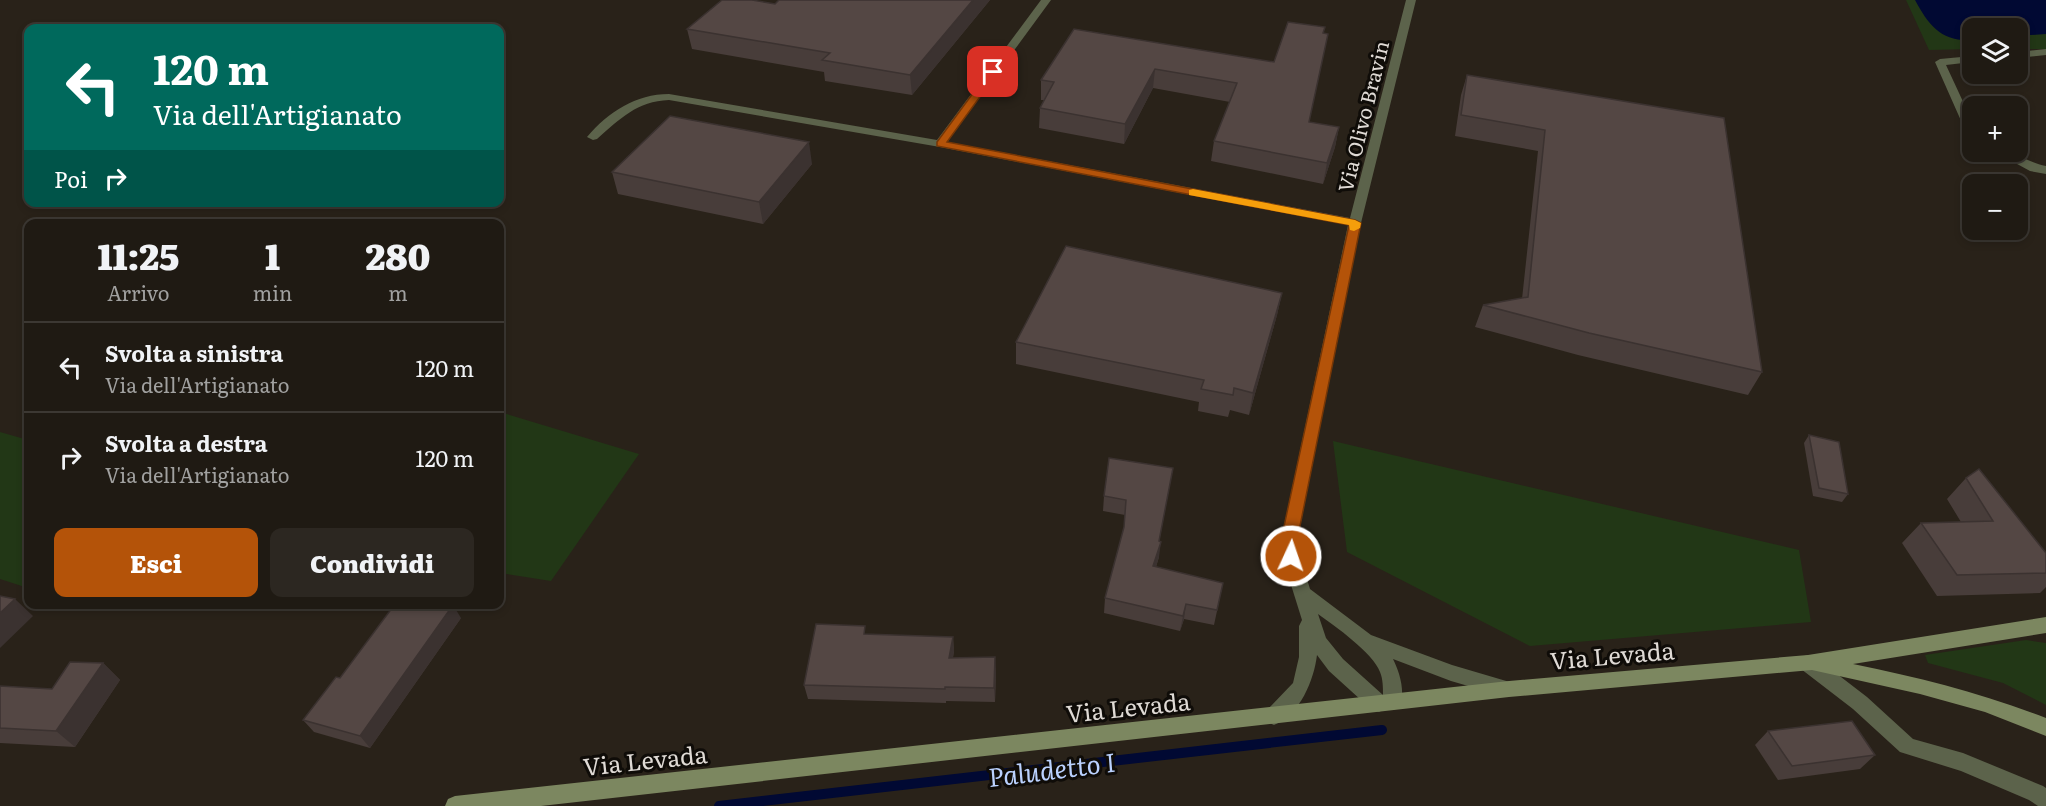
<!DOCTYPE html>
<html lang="it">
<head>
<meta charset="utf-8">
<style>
	body { margin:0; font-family:Literata,serif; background:#2c2721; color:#f1f3f6; height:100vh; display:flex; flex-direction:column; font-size:22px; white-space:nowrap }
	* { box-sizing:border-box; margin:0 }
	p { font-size:20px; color:#a1a1a0 }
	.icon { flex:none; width:33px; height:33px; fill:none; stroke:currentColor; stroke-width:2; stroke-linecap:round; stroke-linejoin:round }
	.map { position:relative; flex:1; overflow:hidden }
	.drawer { position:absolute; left:24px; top:219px; width:480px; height:390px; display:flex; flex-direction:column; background:#1f1a13; border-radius:12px; box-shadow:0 3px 9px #0003,0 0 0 2px #3c3833 }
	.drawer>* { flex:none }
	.banner { position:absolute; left:24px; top:24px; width:480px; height:183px; border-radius:12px; box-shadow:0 3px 9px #0003,0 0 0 2px #3c3833; background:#00695c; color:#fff; overflow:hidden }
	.tools { position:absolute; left:1962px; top:18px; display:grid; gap:12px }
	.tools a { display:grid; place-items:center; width:66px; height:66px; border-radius:12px; background:#1f1a13; box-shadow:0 3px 9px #0003,0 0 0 2px #3c3833; font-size:30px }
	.pin { position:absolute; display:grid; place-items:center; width:51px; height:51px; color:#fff; margin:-26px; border-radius:12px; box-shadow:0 3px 9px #0006 }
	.me { position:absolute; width:66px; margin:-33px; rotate:3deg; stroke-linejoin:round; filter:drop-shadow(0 0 4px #0008) }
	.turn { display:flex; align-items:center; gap:21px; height:126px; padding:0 30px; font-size:27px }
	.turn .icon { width:78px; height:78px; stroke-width:2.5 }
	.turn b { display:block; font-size:42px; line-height:51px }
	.then { display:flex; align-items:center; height:57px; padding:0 30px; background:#0003; gap:12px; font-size:22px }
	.eta { display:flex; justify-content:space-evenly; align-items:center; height:102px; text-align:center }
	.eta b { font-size:36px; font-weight:800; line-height:42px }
	.primary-button { display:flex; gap:12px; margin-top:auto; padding:12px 30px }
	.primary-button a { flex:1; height:69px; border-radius:12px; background:#b45309; color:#fff; font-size:24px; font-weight:800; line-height:69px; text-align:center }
	.primary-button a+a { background:#2c2721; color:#f1f3f6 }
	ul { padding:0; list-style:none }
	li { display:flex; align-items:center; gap:18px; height:90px; padding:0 30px; border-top:2px solid #3c3833 }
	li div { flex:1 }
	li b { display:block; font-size:22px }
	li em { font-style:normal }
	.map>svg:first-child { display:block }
	.green { fill:#223716 }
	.water { fill:#010933 }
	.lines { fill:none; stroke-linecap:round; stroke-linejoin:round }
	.stream { stroke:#010933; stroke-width:10 }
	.lane { fill:#5c634b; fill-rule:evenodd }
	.street { fill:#5c634b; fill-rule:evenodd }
	.secondary { fill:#7c8760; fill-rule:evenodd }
	.wall { fill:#483d3a }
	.shaded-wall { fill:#3b3230 }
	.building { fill:#544744; stroke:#3b3230; stroke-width:1.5 }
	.route { fill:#b45309; stroke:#753606; stroke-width:1.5 }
	.slow { fill:#f59e0b }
	.labels { text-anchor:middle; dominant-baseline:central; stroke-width:6; stroke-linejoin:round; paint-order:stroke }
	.street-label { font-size:20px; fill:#dfdad5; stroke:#0f0c08 }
	.near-street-label { font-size:24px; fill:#dfdad5; stroke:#0f0c08 }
	.near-water-label { font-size:26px; font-style:italic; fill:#bad1fe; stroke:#0f0c08 }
</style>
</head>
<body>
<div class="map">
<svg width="2046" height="806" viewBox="0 0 2046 806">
	<rect width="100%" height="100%" fill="#292219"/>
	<g class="green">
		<path d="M1906,0H2046V49H2018V28H1972V49L1929,50Z"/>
		<path d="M500,412L639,454L551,581L500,573Z"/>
		<path d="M0,432L28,440V588L0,579Z"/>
		<path d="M1333,441L1799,550L1811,622L1530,646L1347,552Z"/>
		<path d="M2026,640L2046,643V705L2003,683L1928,663L1925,655Z"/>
	</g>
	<path class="water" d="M1915,0H2046V34L2018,36V28H1972V40C1942,42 1929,26 1915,0Z"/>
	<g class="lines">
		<path class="stream" d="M719,806L1382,730"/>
		<g class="lane">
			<path d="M2046,49V55L2018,58V52Z"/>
			<path d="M1972,56V62L1946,65L1972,121V135L1966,132L1935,62L1940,59Z"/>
			<path d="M1995,152C2014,150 2028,163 2046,166V174L2030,171Z"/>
		</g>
		<g class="street">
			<path d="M1041,0H1051L947,142L1350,218L1406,0H1416L1361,223L1299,531L1300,556L1310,589L1371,635L1452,665L1513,683L1515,689L1513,695L1506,697L1451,681L1393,659C1400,673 1406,693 1399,708L1392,710L1386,708L1379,712L1372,710L1329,671L1317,655C1314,680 1300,715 1274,725L1267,722L1264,716L1267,710L1293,683L1299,657V626L1302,620L1282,556L1283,531L1348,225L940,147L669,100C637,101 620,119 597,139L593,140L587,137C608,112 636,94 669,94L937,140ZM1318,614C1335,626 1373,653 1380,672C1383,679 1383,688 1383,695L1343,659L1326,638Z"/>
			<path d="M1808,655L1815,657L1867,697L1913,739L1963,753L2043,786L2046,788V806H2038L2029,800L1961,771L1900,752L1853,709L1801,669L1799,663L1801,657Z"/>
		</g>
		<path class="secondary" d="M2046,617V633L1853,664C1922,678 1981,693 2046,718V736L1985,712L1920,694L1812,670L1509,697L541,806H445L448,799L455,796L1509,681L1808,655Z"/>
	</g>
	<g class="wall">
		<path d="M779,0H990L912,95L825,81L824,72L692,49L687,29L775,4Z"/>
		<path d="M1074,29L1274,62L1309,122L1339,127L1335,147L1323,184L1211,161L1214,141L1230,102L1153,88L1124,144L1039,128L1040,108L1044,100H1041V80Z"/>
		<path d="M1467,75L1724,118L1762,372L1748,395L1578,355L1475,327L1483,305L1522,299L1538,151L1455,136L1461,95Z"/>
		<path d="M812,164L763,224L618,194L612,172Z"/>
		<path d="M1282,293L1277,315L1249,415L1230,410L1228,417L1198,411L1199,402L1016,364V342Z"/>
		<path d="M1809,435L1848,494L1842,502L1813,496L1804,443Z"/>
		<path d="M1173,468L1159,541V557L1156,567L1223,583L1214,625L1184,619L1180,631L1104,613L1105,598L1124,529L1125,515L1103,511L1104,496Z"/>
		<path d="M1966,478L2046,553V587L2040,593L1937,596L1902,543L1921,523L1961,522L1947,499Z"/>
		<path d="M461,618L370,748L314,732L303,720L340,678Z"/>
		<path d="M866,634L953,637L954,651L953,658L996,671L995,702L946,701V703L808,699L804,685Z"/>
		<path d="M103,663L120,680L75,747L0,743V686L52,689Z"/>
		<path d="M1768,731L1875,755L1860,769L1778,780L1755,745Z"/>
	</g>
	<g class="shaded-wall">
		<path d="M973,0H990L912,95L910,75Z"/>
		<path d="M1155,69L1153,88L1124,144L1125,124Z"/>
		<path d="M1339,127L1335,147L1323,184L1327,163Z"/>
		<path d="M809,142L812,164L763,224L759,202Z"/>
		<path d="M1282,293L1277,315L1249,415L1253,393Z"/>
		<path d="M1173,468L1157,554L1161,542L1159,557L1151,582L1153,566Z"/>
		<path d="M15,599L33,616L0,648V613Z"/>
		<path d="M1186,604L1184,619L1180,631L1183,616Z"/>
		<path d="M453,605L461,618L370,748L360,736Z"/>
		<path d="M953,637L954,651L950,672L949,658Z"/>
		<path d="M995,657L996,671L995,702L994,688Z"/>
		<path d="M103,663L120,680L75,747L56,731Z"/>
	</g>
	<g class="building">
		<path d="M722,0H752L775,4L779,0H973L910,75L822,60L830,53L687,29Z"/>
		<path d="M1288,22L1325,27L1323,33L1328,34L1309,122L1339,127L1327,163L1214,141L1237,83L1155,69L1125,124L1040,108L1054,82L1041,80L1074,29L1274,62Z"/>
		<path d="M1467,75L1724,118L1762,372L1589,333L1483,305L1528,297L1545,130L1461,115Z"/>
		<path d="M670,116L809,142L759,202L612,172Z"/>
		<path d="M1066,246L1282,293L1253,393L1234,388L1233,395L1201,389L1204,380L1016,342Z"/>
		<path d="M1809,435L1839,442L1848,494L1819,488Z"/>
		<path d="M1109,458L1173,468L1159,541L1161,542L1153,566L1223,583L1217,610L1186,604L1183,616L1105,598L1124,527L1126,500L1104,496Z"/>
		<path d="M1979,469L2046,553V573L1957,575L1921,523L1993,521L1966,478Z"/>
		<path d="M0,596L15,599L0,613Z"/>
		<path d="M395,604L453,605L360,736L303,720L336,677L340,678Z"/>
		<path d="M816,624L865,626L864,634L953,637L949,658L995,657L994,688L945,687V689L804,685Z"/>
		<path d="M70,662L103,663L56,731L0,728V686L52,689Z"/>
		<path d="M1852,721L1875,755L1792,766L1768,731Z"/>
	</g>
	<path class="route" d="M993,69L998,72L947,142L1355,220L1361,223L1299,531L1298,556L1296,560L1291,562L1285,560L1283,556V531L1349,225L937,146V142L990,70Z"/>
	<path class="slow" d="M1193,189L1355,220L1361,223L1360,228L1354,231L1350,230L1349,225L1189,195V190Z"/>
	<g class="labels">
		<g class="street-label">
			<text transform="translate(1362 116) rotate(-76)">Via Olivo Bravin</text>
		</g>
		<g class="near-street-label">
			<text transform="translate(1612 654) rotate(-5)">Via Levada</text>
			<text transform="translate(1128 706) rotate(-6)">Via Levada</text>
			<text transform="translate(645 759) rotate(-6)">Via Levada</text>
		</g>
		<g class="near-water-label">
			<text transform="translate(1051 768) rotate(-7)">Paludetto I</text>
		</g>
	</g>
</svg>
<div class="tools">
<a><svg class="icon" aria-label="layers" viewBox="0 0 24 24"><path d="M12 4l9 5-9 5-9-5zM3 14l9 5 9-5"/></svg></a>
<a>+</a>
<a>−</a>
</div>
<div class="pin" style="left:993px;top:72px;background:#d93025"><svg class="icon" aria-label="arrive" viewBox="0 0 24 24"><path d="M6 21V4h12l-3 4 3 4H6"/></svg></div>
<svg class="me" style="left:1291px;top:556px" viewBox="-20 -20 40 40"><circle r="17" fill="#b45309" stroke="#fff" stroke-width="3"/><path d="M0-11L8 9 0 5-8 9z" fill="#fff"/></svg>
<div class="banner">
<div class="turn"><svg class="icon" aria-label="left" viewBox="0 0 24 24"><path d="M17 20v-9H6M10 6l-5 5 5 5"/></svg><div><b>120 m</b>Via dell'Artigianato</div></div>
<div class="then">Poi<svg class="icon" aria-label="right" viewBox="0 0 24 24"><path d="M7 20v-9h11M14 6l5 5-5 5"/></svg></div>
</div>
<section class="drawer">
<div class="eta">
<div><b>11:25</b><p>Arrivo</p></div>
<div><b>1</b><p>min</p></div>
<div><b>280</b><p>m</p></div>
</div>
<ul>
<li><svg class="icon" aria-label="left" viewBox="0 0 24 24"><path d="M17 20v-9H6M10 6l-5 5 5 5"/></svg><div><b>Svolta a sinistra</b><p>Via dell'Artigianato</p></div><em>120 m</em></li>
<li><svg class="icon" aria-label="right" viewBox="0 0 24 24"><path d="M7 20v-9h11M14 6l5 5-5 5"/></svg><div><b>Svolta a destra</b><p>Via dell'Artigianato</p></div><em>120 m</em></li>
</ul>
<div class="primary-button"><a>Esci</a><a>Condividi</a></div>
</section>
</div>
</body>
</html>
